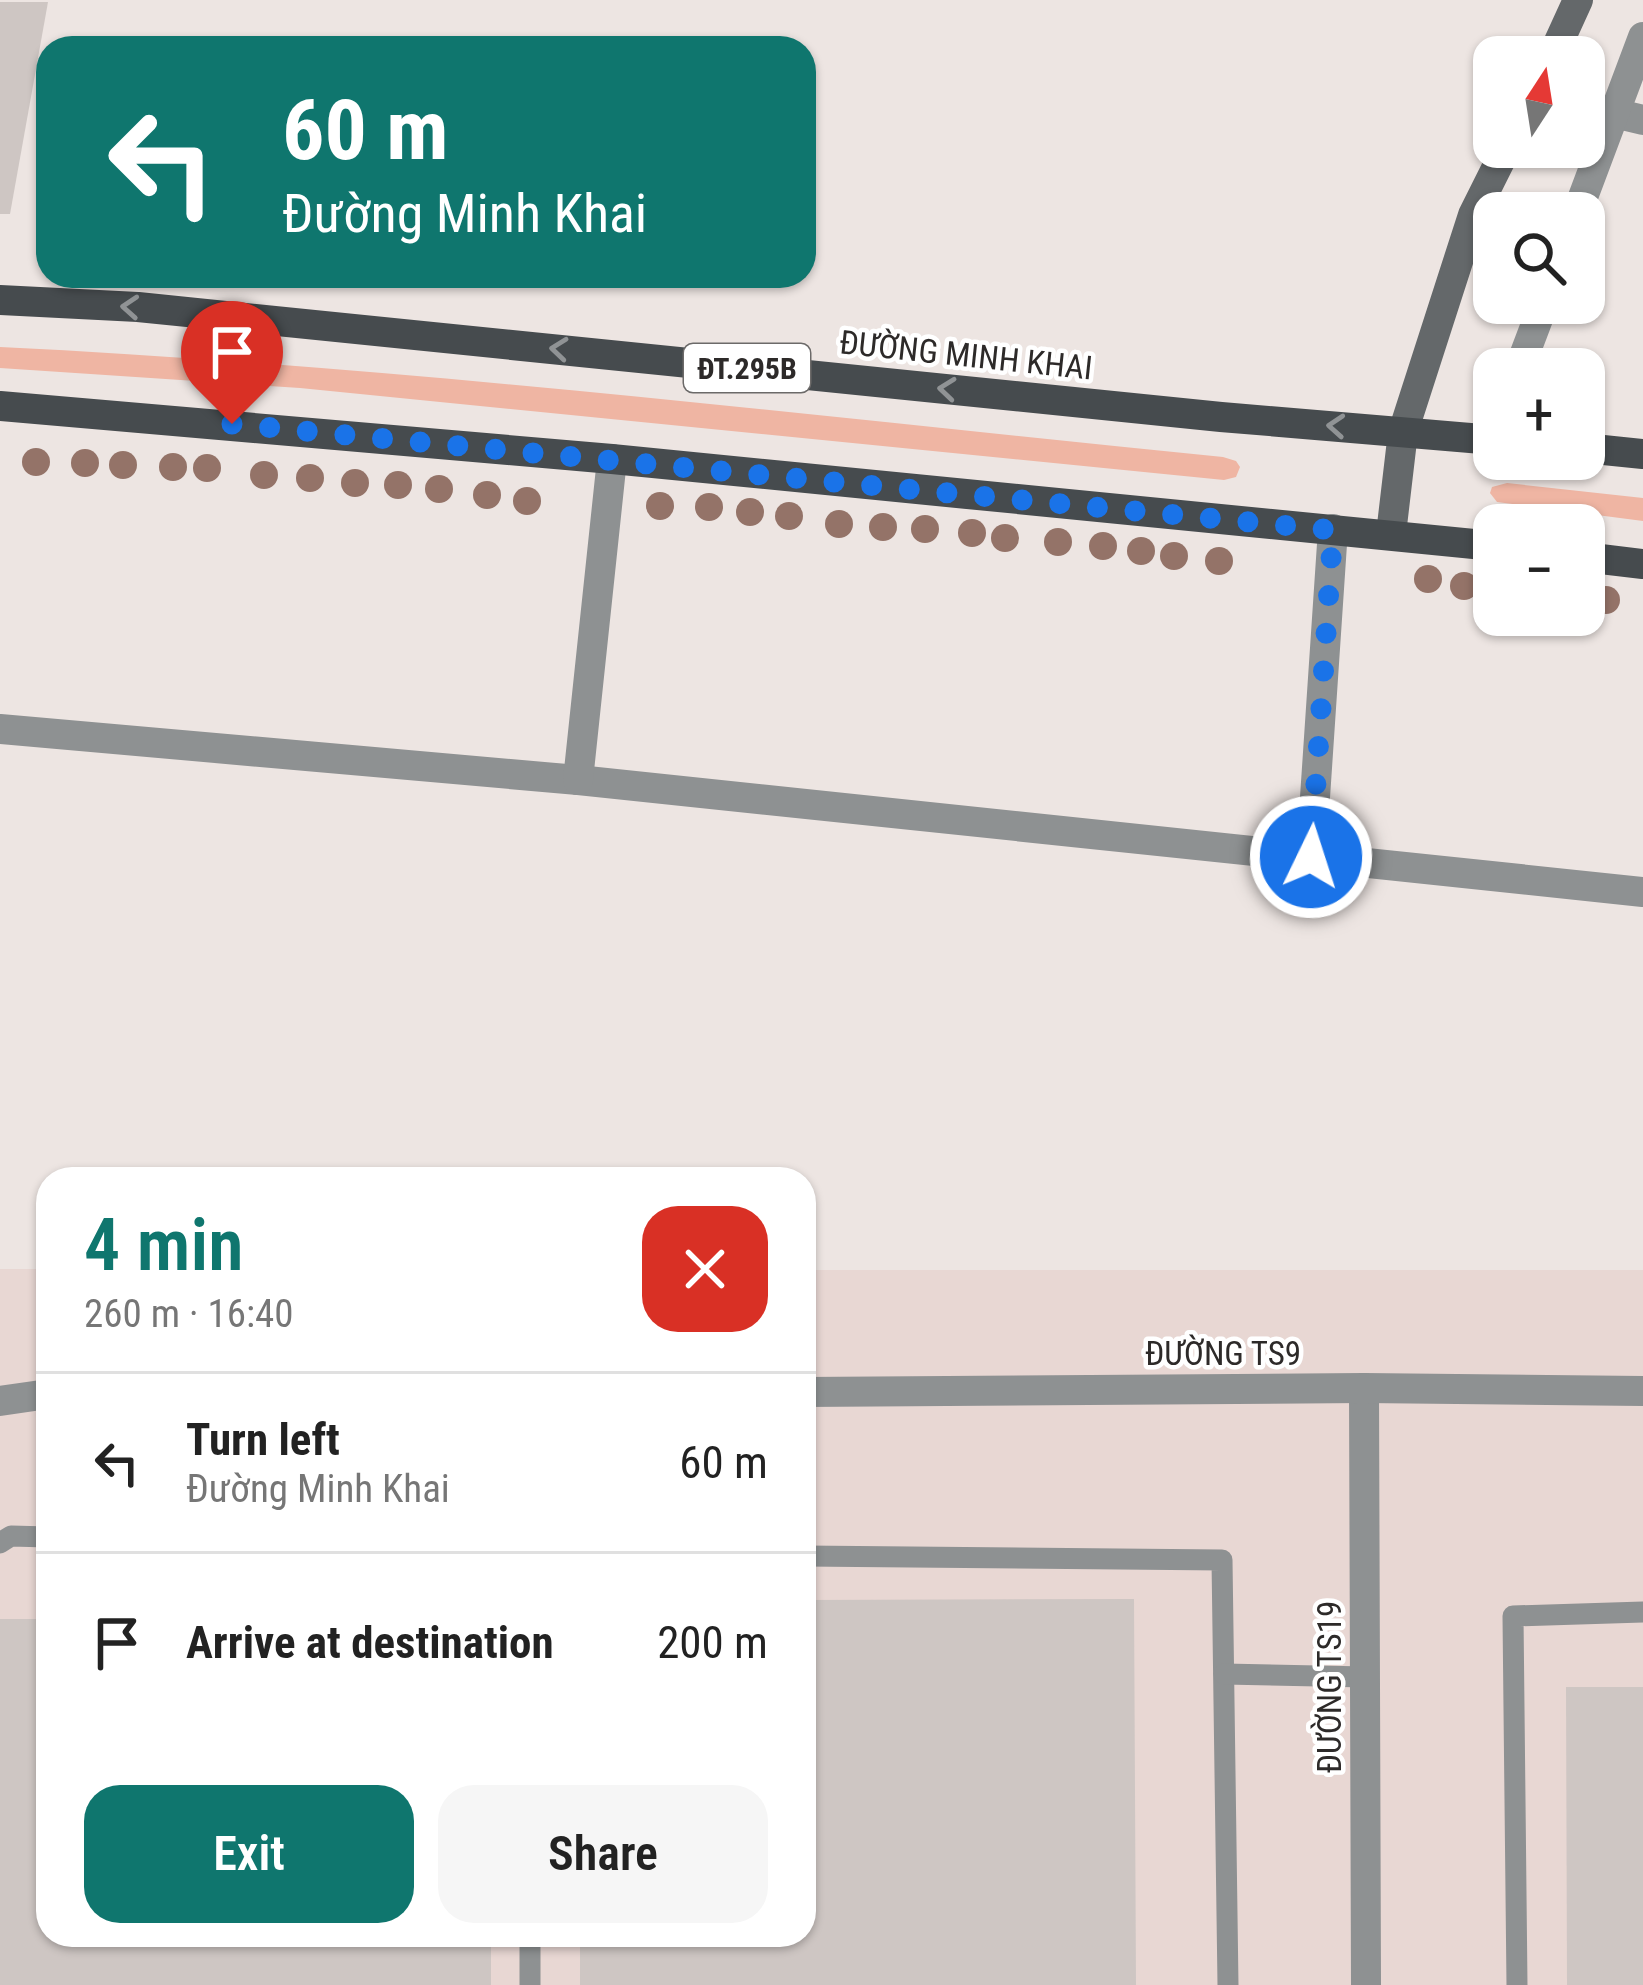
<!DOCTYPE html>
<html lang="en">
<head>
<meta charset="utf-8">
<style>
	body { margin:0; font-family:"Roboto Condensed",sans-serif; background:#f6f6f6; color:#222; height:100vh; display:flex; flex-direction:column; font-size:45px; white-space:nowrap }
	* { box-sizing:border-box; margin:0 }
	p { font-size:39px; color:#767676 }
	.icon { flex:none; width:66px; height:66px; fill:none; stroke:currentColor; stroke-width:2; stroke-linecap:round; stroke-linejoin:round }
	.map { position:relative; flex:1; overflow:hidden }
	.drawer { position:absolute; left:36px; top:1167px; width:780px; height:780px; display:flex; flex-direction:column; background:#fff; border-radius:36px; box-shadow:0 3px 9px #0004 }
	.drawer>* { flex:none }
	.guide { position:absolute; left:36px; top:36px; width:780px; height:252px; border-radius:36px; box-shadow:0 3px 9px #0004; background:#0f766e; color:#fff; overflow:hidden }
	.needle { width:78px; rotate:12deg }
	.controls { position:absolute; left:1473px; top:36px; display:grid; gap:24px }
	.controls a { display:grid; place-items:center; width:132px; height:132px; border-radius:24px; background:#fff; box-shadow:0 3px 9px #0004; font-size:60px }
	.pin { position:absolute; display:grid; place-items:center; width:102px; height:102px; color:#fff; margin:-123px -51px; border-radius:50% 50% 50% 0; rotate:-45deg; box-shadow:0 0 12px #0007 }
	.pin .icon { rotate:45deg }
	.me { position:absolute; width:132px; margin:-66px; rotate:4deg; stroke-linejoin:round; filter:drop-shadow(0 0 9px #0008) }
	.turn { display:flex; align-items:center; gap:42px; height:252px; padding:0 48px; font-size:54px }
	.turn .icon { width:156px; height:156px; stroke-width:2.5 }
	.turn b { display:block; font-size:84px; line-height:102px }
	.round { display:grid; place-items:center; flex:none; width:126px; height:126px; border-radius:36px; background:#f6f6f6 }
	.headline { display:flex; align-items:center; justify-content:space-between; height:204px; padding:0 48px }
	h1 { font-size:72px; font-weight:600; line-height:90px; color:#0f766e }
	.primary-button { display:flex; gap:24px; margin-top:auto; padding:24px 48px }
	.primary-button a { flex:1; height:138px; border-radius:36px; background:#0f766e; color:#fff; font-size:48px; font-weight:600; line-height:138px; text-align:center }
	.primary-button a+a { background:#f6f6f6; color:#222 }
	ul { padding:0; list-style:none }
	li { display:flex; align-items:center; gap:36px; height:180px; padding:0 48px; border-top:3px solid #e0e0e0 }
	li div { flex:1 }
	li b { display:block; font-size:45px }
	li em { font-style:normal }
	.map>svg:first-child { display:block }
	.built { fill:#e8d7d3 }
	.green { fill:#efb5a3 }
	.building { fill:#cec6c3 }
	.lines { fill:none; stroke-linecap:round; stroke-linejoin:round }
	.lane { stroke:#8e9192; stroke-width:21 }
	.street { stroke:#8e9192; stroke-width:30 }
	.secondary { stroke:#64686a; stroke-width:30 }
	.primary { stroke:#464b4e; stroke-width:30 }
	.tree { fill:#947368 }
	.oneway { stroke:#909395 }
	.route { stroke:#1a73e8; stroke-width:21; stroke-dasharray:0 37.8 }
	.labels { text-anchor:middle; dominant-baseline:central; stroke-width:9; stroke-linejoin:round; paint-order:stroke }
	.shield { fill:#fff; stroke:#6c6a69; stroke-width:3 }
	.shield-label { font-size:30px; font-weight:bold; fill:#2d2a29 }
	.street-label { font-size:33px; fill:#2d2a29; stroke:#fff }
</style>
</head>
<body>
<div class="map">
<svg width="1643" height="1985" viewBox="0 0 1643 1985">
	<rect width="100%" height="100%" fill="#ede5e2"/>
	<path class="built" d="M0,1269H48V1935H804V1270H1643V1985H0Z"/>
	<g class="green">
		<path d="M0,347C409,367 815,416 1223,457L1236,461L1240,467L1236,477L1224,480L300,388L0,368Z"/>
		<path d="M1507,483L1643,498V521L1497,502L1490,493L1492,487Z"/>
	</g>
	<g class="building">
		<path d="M0,2H48L10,214H0Z"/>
		<path d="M1134,1599L1136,1985H580V1935H804V1600Z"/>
		<path d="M0,1619H48V1935H491V1985H0Z"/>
		<path d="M1566,1687H1643V1985H1567Z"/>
	</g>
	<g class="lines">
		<g class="lane">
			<path d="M0,1543L11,1536L48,1537"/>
			<path d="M804,1556L1222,1560L1228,1985"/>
			<path d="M1224,1674L1366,1677"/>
			<path d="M530,1935V1985"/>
			<path d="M1517,1985L1513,1616L1643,1612"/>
		</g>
		<g class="street">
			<path d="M1584,106L1643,120"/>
			<path d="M1577,213L1643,37"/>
			<path d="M1519,369L1544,303"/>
			<path d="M0,729L578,780L1643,892"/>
			<path d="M578,780L612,459"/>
			<path d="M1311,857L1333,529"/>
			<path d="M1364,1388L1366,1985"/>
			<path d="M804,1392L1364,1388L1643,1391"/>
			<path d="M0,1401L48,1394"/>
		</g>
		<g class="secondary">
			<path d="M1552,57L1578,0"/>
			<path d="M1391,534L1403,432L1473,215L1507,147"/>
		</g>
		<g class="primary">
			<path d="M0,300L138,307L1221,417L1494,440"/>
			<path d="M0,406L612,459L1494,546"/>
			<path d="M1584,448L1643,454"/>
			<path d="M1584,557L1643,564"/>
		</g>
	</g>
	<g class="tree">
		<circle cx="36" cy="462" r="14"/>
		<circle cx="85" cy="463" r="14"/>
		<circle cx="123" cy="465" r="14"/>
		<circle cx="173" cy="467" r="14"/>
		<circle cx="207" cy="468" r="14"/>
		<circle cx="264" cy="475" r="14"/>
		<circle cx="310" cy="478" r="14"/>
		<circle cx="355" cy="483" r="14"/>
		<circle cx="398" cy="485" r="14"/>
		<circle cx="439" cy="489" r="14"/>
		<circle cx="487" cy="495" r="14"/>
		<circle cx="527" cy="501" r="14"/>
		<circle cx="660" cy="506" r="14"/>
		<circle cx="709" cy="507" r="14"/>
		<circle cx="750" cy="512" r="14"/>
		<circle cx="789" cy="516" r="14"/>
		<circle cx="839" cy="524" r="14"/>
		<circle cx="883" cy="527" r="14"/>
		<circle cx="925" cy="529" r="14"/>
		<circle cx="972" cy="533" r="14"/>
		<circle cx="1005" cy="538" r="14"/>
		<circle cx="1058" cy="542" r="14"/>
		<circle cx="1103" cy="546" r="14"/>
		<circle cx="1141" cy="551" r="14"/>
		<circle cx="1174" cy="556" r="14"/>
		<circle cx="1219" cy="561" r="14"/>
		<circle cx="1428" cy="579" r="14"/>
		<circle cx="1464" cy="586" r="14"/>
		<circle cx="1606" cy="600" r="14"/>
	</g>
	<defs><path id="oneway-chevron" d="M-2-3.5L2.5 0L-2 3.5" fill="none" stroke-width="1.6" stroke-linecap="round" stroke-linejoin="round" transform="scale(3)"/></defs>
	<g class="oneway">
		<use href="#oneway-chevron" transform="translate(130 307) rotate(-176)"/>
		<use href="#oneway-chevron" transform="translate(559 349) rotate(-174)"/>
		<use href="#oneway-chevron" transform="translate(947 389) rotate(-174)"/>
		<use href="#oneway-chevron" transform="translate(1336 426) rotate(-176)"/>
	</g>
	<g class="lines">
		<path class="route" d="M232,424L1333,530L1311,857"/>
	</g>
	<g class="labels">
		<rect class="shield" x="684" y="344" width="126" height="48" rx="9"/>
		<g class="shield-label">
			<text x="747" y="368">ĐT.295B</text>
		</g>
		<g class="street-label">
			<text transform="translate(966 355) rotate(6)">ĐƯỜNG MINH KHAI</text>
			<text x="1223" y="1353">ĐƯỜNG TS9</text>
			<text transform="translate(1329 1687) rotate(-90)">ĐƯỜNG TS19</text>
		</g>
	</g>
</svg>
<div class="controls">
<a><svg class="needle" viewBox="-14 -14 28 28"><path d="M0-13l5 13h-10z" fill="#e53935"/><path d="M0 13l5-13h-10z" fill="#767676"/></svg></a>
<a><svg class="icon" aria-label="search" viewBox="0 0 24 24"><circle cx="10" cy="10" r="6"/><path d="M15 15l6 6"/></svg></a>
<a>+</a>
<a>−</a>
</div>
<div class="pin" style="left:232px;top:424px;background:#d93025"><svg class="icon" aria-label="arrive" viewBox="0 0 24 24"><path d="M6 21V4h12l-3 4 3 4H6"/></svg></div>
<svg class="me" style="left:1311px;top:857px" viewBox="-20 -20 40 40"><circle r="17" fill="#1a73e8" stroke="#fff" stroke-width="3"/><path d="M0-11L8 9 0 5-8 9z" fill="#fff"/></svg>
<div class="guide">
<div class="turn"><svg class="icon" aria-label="left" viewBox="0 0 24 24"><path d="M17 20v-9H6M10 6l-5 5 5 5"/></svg><div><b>60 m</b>Đường Minh Khai</div></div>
</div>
<section class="drawer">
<div class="headline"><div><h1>4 min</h1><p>260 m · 16:40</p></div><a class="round" style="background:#d93025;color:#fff"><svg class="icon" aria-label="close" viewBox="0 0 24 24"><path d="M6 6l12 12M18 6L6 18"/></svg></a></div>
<ul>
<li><svg class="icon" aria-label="left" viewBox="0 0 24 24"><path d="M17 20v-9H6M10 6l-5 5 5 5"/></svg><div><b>Turn left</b><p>Đường Minh Khai</p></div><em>60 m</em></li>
<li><svg class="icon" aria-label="arrive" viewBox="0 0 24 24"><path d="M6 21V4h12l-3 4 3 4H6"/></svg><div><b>Arrive at destination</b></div><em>200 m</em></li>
</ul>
<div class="primary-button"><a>Exit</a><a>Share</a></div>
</section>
</div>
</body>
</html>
